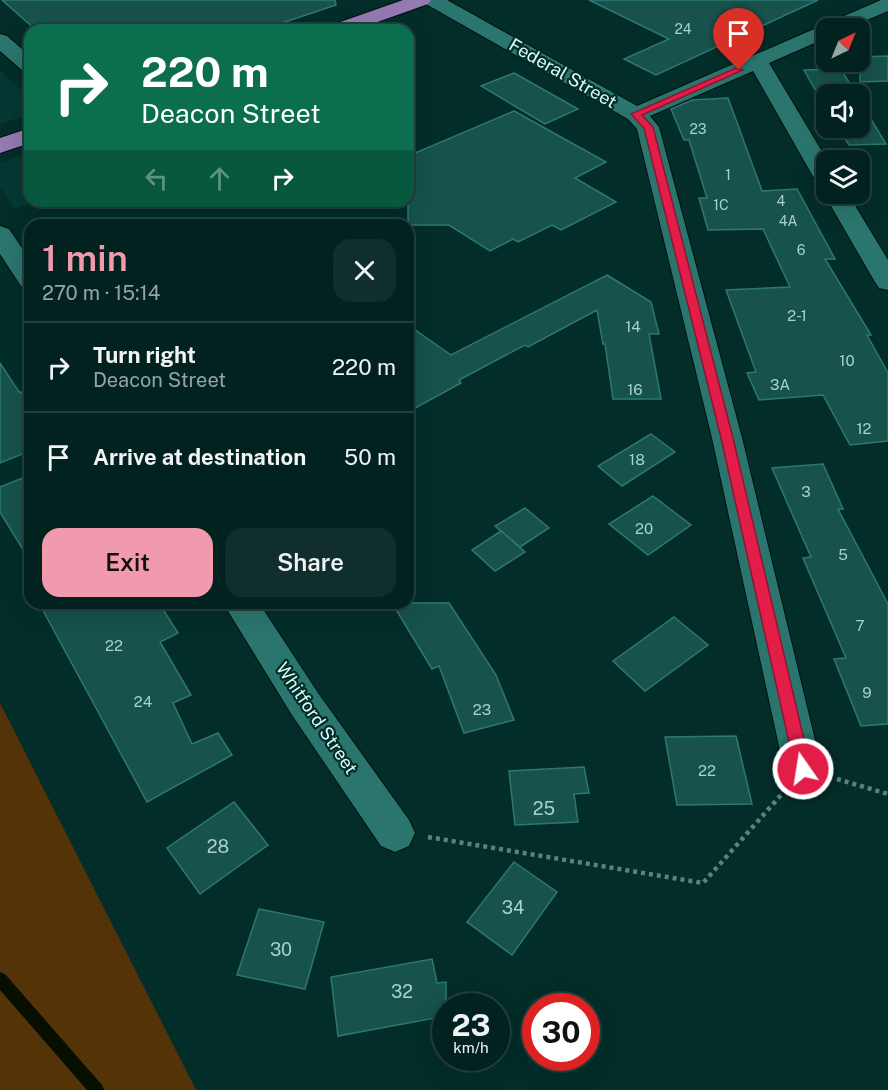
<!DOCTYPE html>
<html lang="en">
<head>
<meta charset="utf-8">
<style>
	body { margin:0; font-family:"Public Sans",sans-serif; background:#102f2c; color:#f1f3f6; height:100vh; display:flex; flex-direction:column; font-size:22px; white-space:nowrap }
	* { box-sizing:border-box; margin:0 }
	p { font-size:20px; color:#96a4a4 }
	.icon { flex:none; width:33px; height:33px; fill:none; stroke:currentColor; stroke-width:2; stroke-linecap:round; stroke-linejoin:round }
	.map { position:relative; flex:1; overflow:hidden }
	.sheet { position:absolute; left:24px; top:219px; width:390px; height:390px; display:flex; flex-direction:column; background:#02221f; border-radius:18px; box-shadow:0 6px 24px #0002,0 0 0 2px #233f3d }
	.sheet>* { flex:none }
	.banner { position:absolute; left:24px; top:24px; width:390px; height:183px; border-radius:18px; box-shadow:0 6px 24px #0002,0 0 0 2px #233f3d; background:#0b6e4f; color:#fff; overflow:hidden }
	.needle { width:39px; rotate:43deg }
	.controls { position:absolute; left:816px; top:18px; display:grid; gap:12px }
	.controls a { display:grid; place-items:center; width:54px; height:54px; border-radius:12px; background:#02221f; box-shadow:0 6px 24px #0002,0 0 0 2px #233f3d; font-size:30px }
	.speed { position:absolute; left:432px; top:993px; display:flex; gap:12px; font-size:30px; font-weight:700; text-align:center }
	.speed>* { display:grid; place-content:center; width:78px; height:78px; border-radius:50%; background:#02221f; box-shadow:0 6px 24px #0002,0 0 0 2px #233f3d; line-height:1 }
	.speed small { font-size:15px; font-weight:400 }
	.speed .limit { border:9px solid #d22; background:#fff; color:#111 }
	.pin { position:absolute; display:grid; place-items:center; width:51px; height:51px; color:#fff; margin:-62px -26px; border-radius:50% 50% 50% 0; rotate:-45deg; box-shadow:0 0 6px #0007 }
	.pin .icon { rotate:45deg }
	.me { position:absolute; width:66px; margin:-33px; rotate:347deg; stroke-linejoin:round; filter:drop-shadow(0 0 4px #0008) }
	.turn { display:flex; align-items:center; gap:21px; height:126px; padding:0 18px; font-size:27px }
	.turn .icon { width:78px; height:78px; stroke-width:2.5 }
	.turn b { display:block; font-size:42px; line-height:51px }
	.lanes { display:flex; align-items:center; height:57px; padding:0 18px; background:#0003; justify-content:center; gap:30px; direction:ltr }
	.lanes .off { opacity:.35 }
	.round { display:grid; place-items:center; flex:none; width:63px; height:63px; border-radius:18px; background:#102f2c }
	.overview { display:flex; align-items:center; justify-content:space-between; height:102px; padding:0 18px }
	h1 { font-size:36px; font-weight:600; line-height:45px; color:#f29aad }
	.button { display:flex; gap:12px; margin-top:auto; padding:12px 18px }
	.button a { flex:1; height:69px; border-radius:18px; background:#f29aad; color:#111; font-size:24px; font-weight:600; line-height:69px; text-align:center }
	.button a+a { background:#102f2c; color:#f1f3f6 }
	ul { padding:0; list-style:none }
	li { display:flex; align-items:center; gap:18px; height:90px; padding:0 18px; border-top:2px solid #233f3d }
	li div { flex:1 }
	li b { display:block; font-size:22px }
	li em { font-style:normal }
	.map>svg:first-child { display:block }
	.built { fill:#053833 }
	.green { fill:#553308 }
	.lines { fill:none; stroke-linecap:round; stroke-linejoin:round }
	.stream { fill:#060f00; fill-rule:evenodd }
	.building { fill:#17524c; stroke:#2d7971; stroke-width:1.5 }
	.minor-casing { stroke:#001311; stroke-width:2 }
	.highway-casing { stroke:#001311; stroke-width:2 }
	.path { stroke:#5b837e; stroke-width:4.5; stroke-dasharray:4 4; stroke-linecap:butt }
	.minor { fill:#2a766e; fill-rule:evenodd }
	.highway { fill:#9579b3; fill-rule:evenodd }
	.route { fill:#e11d48; stroke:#92132f; stroke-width:1.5 }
	.labels { text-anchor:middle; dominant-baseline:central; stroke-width:4.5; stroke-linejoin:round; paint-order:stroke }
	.far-number-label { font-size:14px; fill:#a8d2cc }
	.number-label { font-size:15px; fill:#a8d2cc }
	.street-label { font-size:18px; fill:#d9fdf7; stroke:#032d29 }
	.near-number-label { font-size:18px; fill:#a8d2cc }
</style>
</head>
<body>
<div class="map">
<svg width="888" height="1090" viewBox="0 0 888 1090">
	<rect width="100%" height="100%" fill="#032d29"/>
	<g class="built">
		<path d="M0,71L30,98V114L0,124Z"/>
		<path d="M30,153V201H40L14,209L0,187V163Z"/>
	</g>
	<path class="green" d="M0,703L196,1090H0Z"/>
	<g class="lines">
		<path class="stream" d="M0,972L5,974L102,1085L104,1090H87L0,990Z"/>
	</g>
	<g class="building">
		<path d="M2,0H335L336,5L261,30H36Z"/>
		<path d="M589,0H818L656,75L624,59L669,39Z"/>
		<path d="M888,56V81L860,82V57Z"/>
		<path d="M841,69L856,94H826V109L804,70Z"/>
		<path d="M514,73L578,109L545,124L481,86Z"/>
		<path d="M728,98L762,191L797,189L835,259H825L871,335H867L888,373V441L850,445L823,395L759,400L747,373L756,372L726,290L790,287L763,229L708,230L699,198H707L689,140H684L671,109L692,100Z"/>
		<path d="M860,101L886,144L849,145L838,128H860Z"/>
		<path d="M514,111L606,162L575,178L616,202L561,230L552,225L518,242L513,239L490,251L449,225H408V156Z"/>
		<path d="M607,275L651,302L659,334H649L661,399H613L605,344H603L597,310L528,347L525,345L459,380L461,383L408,412V325L451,355Z"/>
		<path d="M0,363L19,392H21L30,405V451L0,463Z"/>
		<path d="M651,434L675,452L622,486L598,466Z"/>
		<path d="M823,464L843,509H838L888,604V724L861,726L834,659L846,658L803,558L811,557L772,468Z"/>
		<path d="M30,475V561L0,512V487Z"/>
		<path d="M653,496L691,525L648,555L609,524Z"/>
		<path d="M525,508L549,528L520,547L495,526Z"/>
		<path d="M501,531L525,552L495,571L472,550Z"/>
		<path d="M39,603H159L178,633L160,642L191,695L173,703L192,744L218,733L232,755L147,802Z"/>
		<path d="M392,603H449L496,675L514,720L464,733L439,666L432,669Z"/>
		<path d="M674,617L708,645L645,691L613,661Z"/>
		<path d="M736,736L752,804L677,805L665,737Z"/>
		<path d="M584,767L589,793L574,794L578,822L515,825L509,771Z"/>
		<path d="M234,802L268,845L200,894L167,848Z"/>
		<path d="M514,862L557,892L512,955L467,922Z"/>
		<path d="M259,909L324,922L305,989L237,975Z"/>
		<path d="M432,959L437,983L446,982V1016L338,1036L331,977Z"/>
	</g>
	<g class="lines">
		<defs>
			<g id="minor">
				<path d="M423,0H447L637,106L881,0H888V11L848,28H826V38L769,63L827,160L826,185L818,183L814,178L753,71L650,116L659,127L742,438L822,769L817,781L803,786L789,781L784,769L712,438L637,129L628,119L426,4Z"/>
				<path d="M0,34L7,36L30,56V73L23,71L0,51Z"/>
				<path d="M826,190V194H848L888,260V290L879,288L875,282L824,194Z"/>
				<path d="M0,226L9,229L30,260V288L21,286L0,254Z"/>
				<path d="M223,603H259L318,693L409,820L415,833L409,846L395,852L381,846L292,715Z"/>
			</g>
			<g id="highway">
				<path d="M403,0H431L428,4L355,30H326L329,26Z"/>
				<path d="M30,128V143L0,153V138Z"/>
			</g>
		</defs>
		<use href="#minor" class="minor-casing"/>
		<use href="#highway" class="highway-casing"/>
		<g class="path">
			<path d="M837,779L888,794"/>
			<path d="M428,837L703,883L782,794"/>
		</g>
		<use href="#minor" class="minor"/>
		<use href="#highway" class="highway"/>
	</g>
	<path class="route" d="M736,68L743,70L642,115L653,127L733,438L811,769L809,774L803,776L798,774L795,769L721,438L644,128L631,114Z"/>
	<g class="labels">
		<g class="far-number-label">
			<text x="683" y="29">24</text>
			<text x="698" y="129">23</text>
			<text x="728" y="175">1</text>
			<text x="781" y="201">4</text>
			<text x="721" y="205">1C</text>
			<text x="788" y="221">4A</text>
			<text x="801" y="250">6</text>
		</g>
		<g class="number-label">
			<text x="797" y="315">2-1</text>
			<text x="633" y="326">14</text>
			<text x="847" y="360">10</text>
			<text x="780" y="384">3A</text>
			<text x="635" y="389">16</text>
			<text x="864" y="428">12</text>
			<text x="637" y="459">18</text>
			<text x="806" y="491">3</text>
			<text x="644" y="528">20</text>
			<text x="843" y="554">5</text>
			<text x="860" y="625">7</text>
			<text x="114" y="645">22</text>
			<text x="867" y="692">9</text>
			<text x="143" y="701">24</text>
			<text x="482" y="709">23</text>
			<text x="707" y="770">22</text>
		</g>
		<g class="street-label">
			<text transform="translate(563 73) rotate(30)">Federal Street</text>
			<text transform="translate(317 718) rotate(56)">Whitford Street</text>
		</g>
		<g class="near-number-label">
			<text x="544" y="808">25</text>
			<text x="218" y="846">28</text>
			<text x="513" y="907">34</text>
			<text x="281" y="949">30</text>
			<text x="402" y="991">32</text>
		</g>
	</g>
</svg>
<div class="controls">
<a><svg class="needle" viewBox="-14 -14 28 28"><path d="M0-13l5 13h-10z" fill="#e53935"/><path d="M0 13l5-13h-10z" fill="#96a4a4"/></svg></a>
<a><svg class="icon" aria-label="sound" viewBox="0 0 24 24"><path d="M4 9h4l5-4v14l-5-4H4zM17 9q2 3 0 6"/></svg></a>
<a><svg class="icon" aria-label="layers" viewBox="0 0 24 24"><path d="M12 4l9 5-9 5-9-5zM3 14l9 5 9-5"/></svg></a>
</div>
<div class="speed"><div>23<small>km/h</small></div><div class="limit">30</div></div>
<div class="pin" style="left:739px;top:70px;background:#d93025"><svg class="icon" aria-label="arrive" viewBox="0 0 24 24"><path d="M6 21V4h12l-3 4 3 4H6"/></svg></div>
<svg class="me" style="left:803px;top:769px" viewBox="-20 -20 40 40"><circle r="17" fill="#e11d48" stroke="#fff" stroke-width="3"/><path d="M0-11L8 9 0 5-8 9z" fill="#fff"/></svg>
<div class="banner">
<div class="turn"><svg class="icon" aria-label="right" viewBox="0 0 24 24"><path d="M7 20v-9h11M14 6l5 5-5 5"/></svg><div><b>220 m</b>Deacon Street</div></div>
<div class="lanes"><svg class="icon off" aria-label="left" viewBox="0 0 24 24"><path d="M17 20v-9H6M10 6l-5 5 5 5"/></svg><svg class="icon off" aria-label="ahead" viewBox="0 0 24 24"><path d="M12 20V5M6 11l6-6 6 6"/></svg><svg class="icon" aria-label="right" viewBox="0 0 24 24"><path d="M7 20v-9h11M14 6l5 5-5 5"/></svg></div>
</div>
<section class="sheet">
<div class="overview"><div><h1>1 min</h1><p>270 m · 15:14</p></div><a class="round"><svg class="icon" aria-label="close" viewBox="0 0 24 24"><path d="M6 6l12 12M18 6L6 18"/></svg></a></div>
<ul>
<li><svg class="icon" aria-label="right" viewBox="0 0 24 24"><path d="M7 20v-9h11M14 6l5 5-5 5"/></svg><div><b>Turn right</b><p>Deacon Street</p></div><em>220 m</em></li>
<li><svg class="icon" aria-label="arrive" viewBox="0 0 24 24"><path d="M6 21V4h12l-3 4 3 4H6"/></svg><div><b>Arrive at destination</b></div><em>50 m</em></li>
</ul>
<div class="button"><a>Exit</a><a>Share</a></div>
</section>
</div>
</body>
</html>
